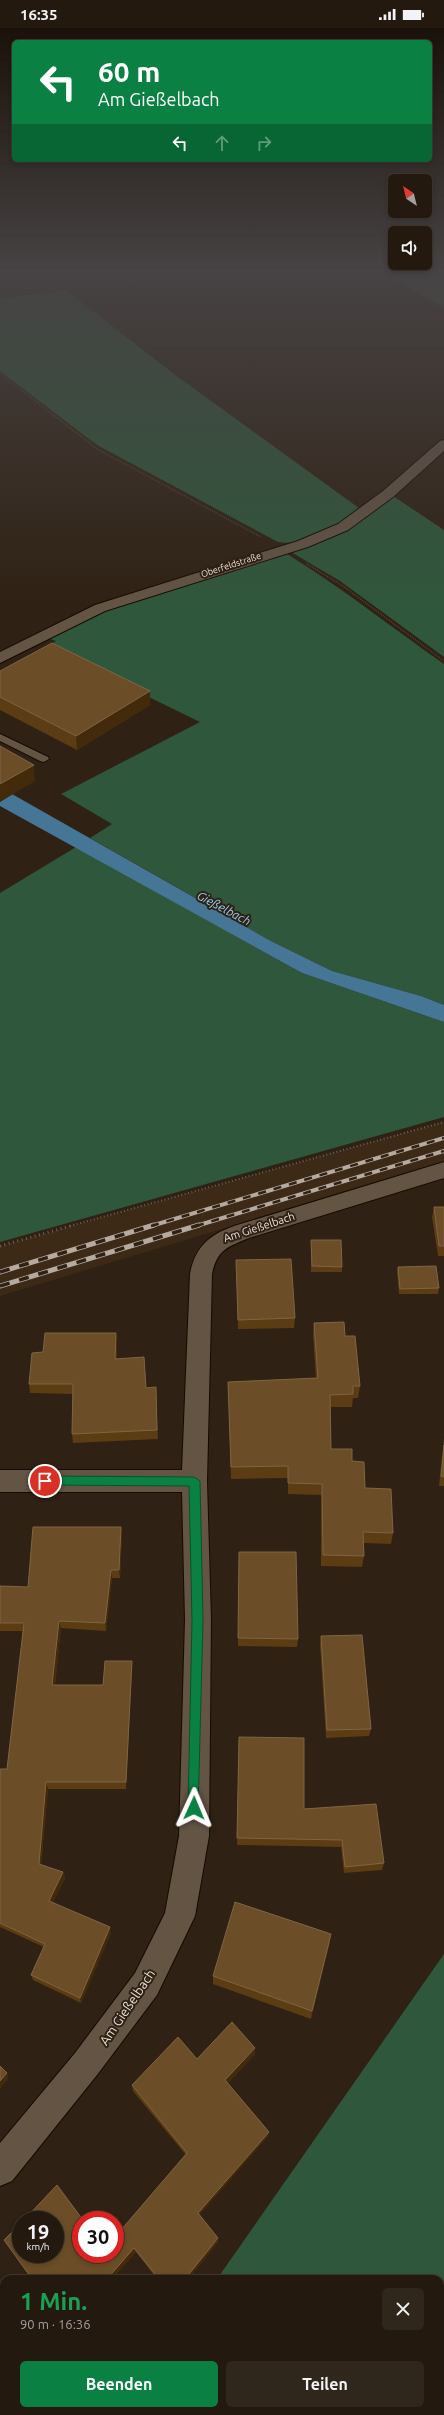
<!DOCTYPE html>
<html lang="de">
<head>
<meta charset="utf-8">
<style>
	body { margin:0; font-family:Ubuntu,sans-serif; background:#2f261c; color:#f1f3f6; height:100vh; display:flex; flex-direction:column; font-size:15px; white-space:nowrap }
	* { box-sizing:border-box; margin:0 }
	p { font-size:13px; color:#a3a09e }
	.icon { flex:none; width:22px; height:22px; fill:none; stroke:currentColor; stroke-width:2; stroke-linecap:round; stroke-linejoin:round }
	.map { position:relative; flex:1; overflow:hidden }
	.sheet { position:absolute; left:0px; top:2247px; width:444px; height:140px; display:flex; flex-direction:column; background:#23190e; border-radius:12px 12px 0 0; box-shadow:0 2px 6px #0003,0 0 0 1px #40382e }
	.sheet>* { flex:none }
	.hud { position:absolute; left:12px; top:12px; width:420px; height:122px; border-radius:6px; box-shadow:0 2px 6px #0003,0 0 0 1px #40382e; background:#0b8043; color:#fff; overflow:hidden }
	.needle { width:26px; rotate:325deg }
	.fabs { position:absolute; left:388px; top:146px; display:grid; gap:8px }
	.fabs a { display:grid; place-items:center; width:44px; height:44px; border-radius:6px; background:#23190e; box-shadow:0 2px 6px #0003,0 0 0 1px #40382e; font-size:20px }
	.speed { position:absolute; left:12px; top:2183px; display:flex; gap:8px; font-size:20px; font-weight:700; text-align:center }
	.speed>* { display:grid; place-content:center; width:52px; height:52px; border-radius:50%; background:#23190e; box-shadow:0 2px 6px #0003,0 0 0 1px #40382e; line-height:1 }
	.speed small { font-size:10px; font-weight:400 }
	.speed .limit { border:6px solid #d22; background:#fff; color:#111 }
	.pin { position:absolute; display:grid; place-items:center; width:34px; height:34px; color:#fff; margin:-17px; border:2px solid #fff; border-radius:50%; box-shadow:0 1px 4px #0007 }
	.me { position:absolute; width:44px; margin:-22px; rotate:1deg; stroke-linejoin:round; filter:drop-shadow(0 0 3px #0008) }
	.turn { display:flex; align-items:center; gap:14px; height:84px; padding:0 20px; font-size:18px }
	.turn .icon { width:52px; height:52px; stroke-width:2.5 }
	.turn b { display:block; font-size:28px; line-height:34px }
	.lanes { display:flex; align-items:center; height:38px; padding:0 20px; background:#0003; justify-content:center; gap:20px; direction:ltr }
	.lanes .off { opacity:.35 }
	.round { display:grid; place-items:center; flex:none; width:42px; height:42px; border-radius:6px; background:#2f261c }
	.overview { display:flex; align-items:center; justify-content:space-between; height:68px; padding:0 20px }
	h1 { font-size:24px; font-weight:700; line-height:30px; color:#1e9e55 }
	.primary-button { display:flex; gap:8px; margin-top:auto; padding:8px 20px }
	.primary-button a { flex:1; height:46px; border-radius:6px; background:#0b8043; color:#fff; font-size:16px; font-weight:700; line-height:46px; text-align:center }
	.primary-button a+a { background:#2f261c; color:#f1f3f6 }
	.status { display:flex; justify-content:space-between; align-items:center; height:28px; padding:0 20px; background:#23190e; direction:ltr }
	.status svg { height:11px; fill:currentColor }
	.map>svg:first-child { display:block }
	.built { fill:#3c2a17 }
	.green { fill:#2f573b }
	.water { fill:#457695 }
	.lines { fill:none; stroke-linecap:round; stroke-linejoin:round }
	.lane-casing { stroke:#160b01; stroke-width:2 }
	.street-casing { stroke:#160b01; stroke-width:2 }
	.path-far2 { stroke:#6d6154; stroke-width:1.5; stroke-dasharray:0.5 1.5; stroke-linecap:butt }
	.path-far1 { stroke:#6d6154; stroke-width:2; stroke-dasharray:1 2.5; stroke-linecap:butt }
	.path { stroke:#6d6154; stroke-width:3; stroke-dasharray:1 3.5; stroke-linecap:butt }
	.lane { fill:#635444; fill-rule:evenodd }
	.street { fill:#635444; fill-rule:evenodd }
	.rail-far1-casing { stroke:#b5aaa0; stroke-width:4 }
	.rail-casing { stroke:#b5aaa0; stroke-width:5 }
	.rail-far1 { stroke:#2f2113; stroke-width:2.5; stroke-dasharray:8; stroke-linecap:butt }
	.rail { stroke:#2f2113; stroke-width:3.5; stroke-dasharray:10; stroke-linecap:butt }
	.wall { fill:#5c3c13 }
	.shaded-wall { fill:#432a0a }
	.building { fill:#6b4e28; stroke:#7f6544 }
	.route { fill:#0b8043; stroke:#07532c }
	.labels { text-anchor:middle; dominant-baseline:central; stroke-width:4; stroke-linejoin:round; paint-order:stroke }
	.far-street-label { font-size:9px; fill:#ebe2d9; stroke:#2f2113 }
	.street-label { font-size:11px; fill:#ebe2d9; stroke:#2f2113 }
	.water-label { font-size:12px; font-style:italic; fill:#95d0f7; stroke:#2f2113 }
	.near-street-label { font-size:13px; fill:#ebe2d9; stroke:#2f2113 }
</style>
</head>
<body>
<div class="status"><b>16:35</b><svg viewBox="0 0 49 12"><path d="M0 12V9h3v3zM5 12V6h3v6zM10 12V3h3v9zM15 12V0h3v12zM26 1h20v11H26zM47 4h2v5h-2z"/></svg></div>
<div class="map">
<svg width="444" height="2387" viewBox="0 0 444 2387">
	<rect width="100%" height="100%" fill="#2f2113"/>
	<path class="built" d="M444,1094V1134L0,1268V1218Z"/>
	<g class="green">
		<path d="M380,243L444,244V280Z"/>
		<path d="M66,262L174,346L363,483C338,497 308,519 278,514L99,418L85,408L0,343V271Z"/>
		<path d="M393,468L444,502V629L340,553L291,524C329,509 362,493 393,468Z"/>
		<path d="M287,526C341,559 391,599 444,636V977L421,968L332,943L269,912L90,810L112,796L61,766L200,694L46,619L56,613L47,610L98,584Z"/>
		<path d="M76,819L302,945L444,994V1089L0,1214V865Z"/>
		<path d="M444,1926V2387H96L99,2383H440V2251H217Z"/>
	</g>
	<path class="water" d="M12,766L269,912L332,943L421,968L444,977V994L302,945L0,778V774Z"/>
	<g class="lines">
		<defs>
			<path id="lane" d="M0,706L48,729L49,731L44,734L40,733L0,713Z"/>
			<g id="street">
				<path d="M444,412V423L393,469L348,502L308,519L105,583L0,635V624L95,577L298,513L338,496L383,463L440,413Z"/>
				<path d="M444,1134V1150L249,1210C227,1219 217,1222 212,1246L207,1453L211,1592L209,1808L195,1888L157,1967L97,2047L12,2153L0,2158V2115L75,2025L135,1945L165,1885L179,1808L185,1592L182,1464H0V1442H182L190,1246C195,1219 209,1207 234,1198Z"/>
			</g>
		</defs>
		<use href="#lane" class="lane-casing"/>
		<use href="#street" class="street-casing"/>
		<g class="path-far2">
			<path d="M0,271L206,243"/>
			<path d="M0,345L97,421L261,509"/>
			<path d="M307,536L343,558L444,633"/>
		</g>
		<path class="path-far1" d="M70,1198L444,1094"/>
		<path class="path" d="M0,1218L74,1197"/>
		<use href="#lane" class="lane"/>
		<use href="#street" class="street"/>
		<defs>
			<g id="rail-far1">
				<path d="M151,1198L444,1110"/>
				<path d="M196,1198L444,1123"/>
			</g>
			<g id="rail">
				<path d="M0,1244L154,1197"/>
				<path d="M0,1258L199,1197"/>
			</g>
		</defs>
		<use href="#rail-far1" class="rail-far1-casing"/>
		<use href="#rail" class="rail-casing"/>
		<use href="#rail-far1" class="rail-far1"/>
		<use href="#rail" class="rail"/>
	</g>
	<g class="wall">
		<path d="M0,643L150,677L77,722L0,682Z"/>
		<path d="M434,1179H444V1228H438L432,1189Z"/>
		<path d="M311,1212L342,1239V1244H311Z"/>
		<path d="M236,1232L295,1290L294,1300L238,1301Z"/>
		<path d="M398,1239L439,1260L438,1266H399L397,1244Z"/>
		<path d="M314,1295L345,1308L360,1358L358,1370H353L352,1379H330L331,1421L352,1433L365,1460L393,1505L391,1516L363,1515L364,1528L362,1539L321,1538V1467L288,1466V1450L231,1451L228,1354L316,1351L313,1307Z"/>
		<path d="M116,1305L117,1314V1331L146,1360L156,1369L158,1411L73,1415L72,1406L73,1366L30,1365L29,1356L43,1324Z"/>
		<path d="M444,1409V1458H439Z"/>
		<path d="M121,1499L122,1506L120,1550H112L106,1603L61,1600L55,1657H103L132,1633V1641L126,1761H48L41,1837L63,1844L65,1850L53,1874L111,1905L81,1975L33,1952L31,1947L44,1919L0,1899V1741H7L23,1603H0V1558L28,1559Z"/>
		<path d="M239,1524L298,1611L297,1619L238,1618Z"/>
		<path d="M321,1608L371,1701L369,1708L326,1710L320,1616Z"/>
		<path d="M239,1709L304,1781L384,1835L382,1842L344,1845L341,1819L237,1817Z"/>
		<path d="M330,1914L311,1991L213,1956V1948Z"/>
		<path d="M255,2026L228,2055L269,2104L268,2108L199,2187L218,2214L188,2251H157L136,2224L112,2251H32L81,2226H115L186,2127L133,2063L132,2057L197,2031Z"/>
	</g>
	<g class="shaded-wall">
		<path d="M150,663V677L77,722L76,708Z"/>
		<path d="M34,737L35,753L0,774V756Z"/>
		<path d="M116,1305L117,1314L116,1340L115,1331Z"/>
		<path d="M121,1499L122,1506L120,1550L119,1542Z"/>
		<path d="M111,1542L112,1550L106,1603L105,1595Z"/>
		<path d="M59,1593L61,1600L54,1664L52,1657Z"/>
		<path d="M132,1633V1641L126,1761V1754Z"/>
		<path d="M46,1754L48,1761L40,1842L39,1836Z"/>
		<path d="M63,1844L65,1850L51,1878L49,1873Z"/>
		<path d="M110,1899L111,1905L81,1975L80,1970Z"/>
		<path d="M331,1906L330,1914L311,1991L312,1983Z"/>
		<path d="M255,2020V2026L225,2058V2052Z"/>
		<path d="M7,2045L9,2050L0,2061V2053Z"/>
		<path d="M269,2104L268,2108L198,2189V2185Z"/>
		<path d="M218,2210V2214L188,2251H185Z"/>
		<path d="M134,2220L136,2224L112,2251H107Z"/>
		<path d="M0,2349L4,2355V2358L0,2352Z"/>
		<path d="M4,2382V2383H7L3,2387H0Z"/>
		<path d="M53,2383H55L51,2387H50Z"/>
	</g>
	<g class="building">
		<path d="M52,615L150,663L76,708L0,669V643Z"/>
		<path d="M0,718L34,737L0,756Z"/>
		<path d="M434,1179H444V1218H439Z"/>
		<path d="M311,1212H341L342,1239L312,1238Z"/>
		<path d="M291,1231L295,1290L238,1292L236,1232Z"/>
		<path d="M436,1238L439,1260L400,1261L398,1239Z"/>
		<path d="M344,1294L345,1308H355L360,1358H353V1366L330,1367L331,1421H352V1433L364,1434L365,1460L391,1461L393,1505L363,1504L364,1528L323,1527L322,1456L288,1455V1438L231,1439L228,1354L318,1350L314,1295Z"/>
		<path d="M45,1305H116L115,1331L144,1329L146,1360L156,1359L157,1402L72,1406L73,1356H29L32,1325L43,1324Z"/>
		<path d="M444,1417V1449L441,1448Z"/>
		<path d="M33,1499H121L119,1542H111L105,1595L59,1593L52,1657H103L105,1633H132L126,1754H46L39,1836L63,1844L49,1873L110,1899L80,1970L31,1947L45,1916L0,1895V1741H7L24,1595H0V1558L28,1559Z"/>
		<path d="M239,1524H296L298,1611L238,1610Z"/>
		<path d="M362,1607L371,1701L327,1702L321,1608Z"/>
		<path d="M239,1709L304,1710V1781L376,1776L384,1835L345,1839L342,1812L237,1810Z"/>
		<path d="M235,1874L331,1906L312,1983L213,1948Z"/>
		<path d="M232,1994L255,2020L225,2052L269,2104L198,2185L218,2210L185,2251H159L134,2220L107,2251H32L4,2212L21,2195V2226H55V2192H24L57,2157L83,2192H81V2226H115V2209L187,2125L132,2057L178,2009L197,2031Z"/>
		<path d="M0,2038L7,2045L0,2053Z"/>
		<path d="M0,2352L4,2358V2382L0,2386Z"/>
		<path d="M33,2383H53L50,2387H36Z"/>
	</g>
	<linearGradient id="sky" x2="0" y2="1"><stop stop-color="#1a120a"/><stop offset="0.42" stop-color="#474344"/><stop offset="1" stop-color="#474344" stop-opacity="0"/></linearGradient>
	<rect width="444" height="578" fill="url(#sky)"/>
	<path class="route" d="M45,1448L194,1449L200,1453L203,1592L198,1785L194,1786L190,1785L188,1780L192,1592L189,1458L45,1457L40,1453Z"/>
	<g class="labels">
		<g class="far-street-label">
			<text transform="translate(231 537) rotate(-18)">Oberfeldstraße</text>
		</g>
		<g class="street-label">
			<text transform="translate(259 1199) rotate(-18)">Am Gießelbach</text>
		</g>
		<g class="water-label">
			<text transform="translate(224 880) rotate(28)">Gießelbach</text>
		</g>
		<g class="near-street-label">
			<text transform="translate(127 1979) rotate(-56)">Am Gießelbach</text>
		</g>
	</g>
</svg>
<div class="fabs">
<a><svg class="needle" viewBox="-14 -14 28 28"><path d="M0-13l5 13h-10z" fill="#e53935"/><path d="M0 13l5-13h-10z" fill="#a3a09e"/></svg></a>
<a><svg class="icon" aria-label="sound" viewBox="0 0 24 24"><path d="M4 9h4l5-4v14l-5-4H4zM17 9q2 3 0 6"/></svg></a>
</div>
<div class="speed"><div>19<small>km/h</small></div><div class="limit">30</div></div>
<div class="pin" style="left:45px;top:1453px;background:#d93025"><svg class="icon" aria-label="arrive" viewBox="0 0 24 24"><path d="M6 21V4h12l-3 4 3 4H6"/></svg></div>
<svg class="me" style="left:194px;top:1780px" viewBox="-20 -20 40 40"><path d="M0-17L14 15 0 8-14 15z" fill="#0b8043" stroke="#fff" stroke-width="4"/></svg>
<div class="hud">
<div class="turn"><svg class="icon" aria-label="left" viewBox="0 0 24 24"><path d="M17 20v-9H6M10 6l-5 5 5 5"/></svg><div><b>60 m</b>Am Gießelbach</div></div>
<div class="lanes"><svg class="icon" aria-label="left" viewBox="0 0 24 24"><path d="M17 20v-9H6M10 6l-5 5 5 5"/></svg><svg class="icon off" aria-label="ahead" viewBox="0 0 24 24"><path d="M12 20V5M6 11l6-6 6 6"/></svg><svg class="icon off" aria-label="right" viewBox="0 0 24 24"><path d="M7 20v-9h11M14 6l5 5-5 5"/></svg></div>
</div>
<section class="sheet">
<div class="overview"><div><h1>1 Min.</h1><p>90 m · 16:36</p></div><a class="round"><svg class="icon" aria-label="close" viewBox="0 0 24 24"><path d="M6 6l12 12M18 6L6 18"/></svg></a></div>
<div class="primary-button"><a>Beenden</a><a>Teilen</a></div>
</section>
</div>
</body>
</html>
